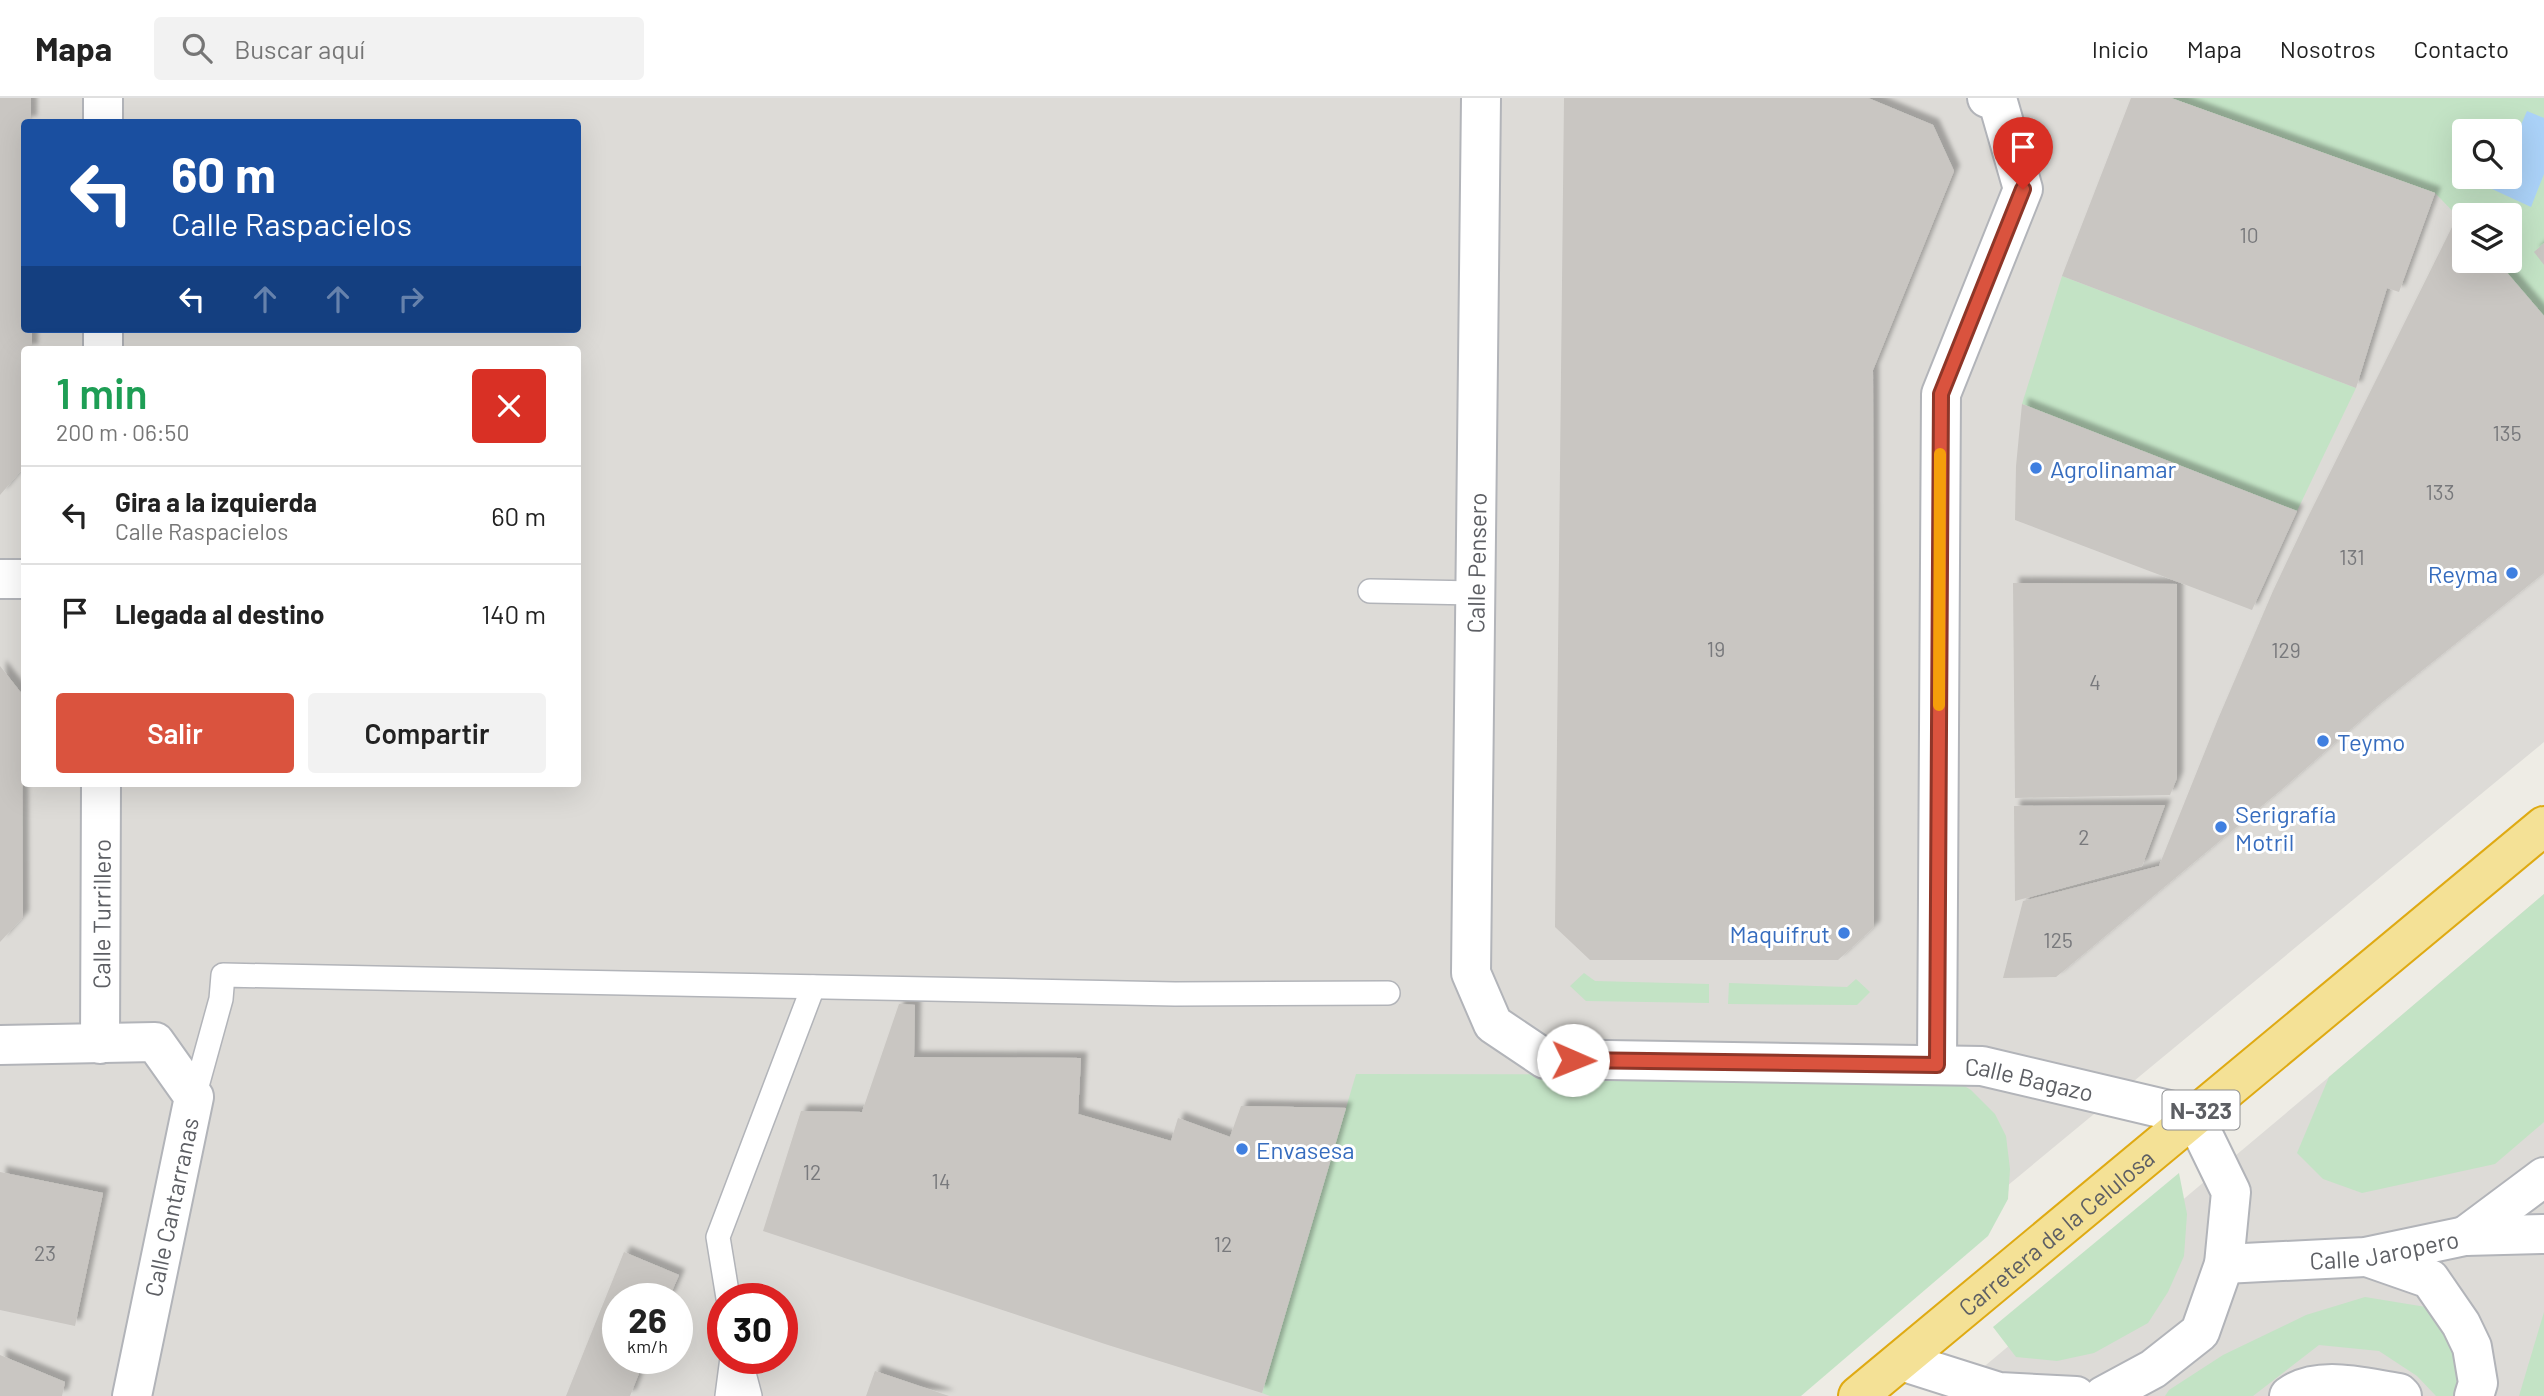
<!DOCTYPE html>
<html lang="es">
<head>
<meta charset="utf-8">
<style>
	body { margin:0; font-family:Barlow,sans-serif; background:#f2f2f2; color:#222; height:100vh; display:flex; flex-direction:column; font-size:26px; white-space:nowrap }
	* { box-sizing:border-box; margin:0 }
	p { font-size:23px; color:#767676 }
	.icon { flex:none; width:38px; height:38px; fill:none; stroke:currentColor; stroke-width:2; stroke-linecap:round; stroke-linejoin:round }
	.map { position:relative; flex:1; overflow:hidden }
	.drawer { position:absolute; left:21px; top:248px; width:560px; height:441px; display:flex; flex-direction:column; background:#fff; border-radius:7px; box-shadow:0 7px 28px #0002 }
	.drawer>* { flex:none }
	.hud { position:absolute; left:21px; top:21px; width:560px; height:214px; border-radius:7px; box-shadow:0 7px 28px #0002; background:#1a4fa0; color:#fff; overflow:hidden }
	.controls { position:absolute; left:2452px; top:21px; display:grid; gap:14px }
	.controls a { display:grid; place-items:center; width:70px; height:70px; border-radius:7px; background:#fff; box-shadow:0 7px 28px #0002; font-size:35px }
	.speed { position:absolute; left:602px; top:1185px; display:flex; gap:14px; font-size:35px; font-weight:700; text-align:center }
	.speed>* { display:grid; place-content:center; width:91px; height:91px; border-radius:50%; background:#fff; box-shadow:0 7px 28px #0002; line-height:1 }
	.speed small { font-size:18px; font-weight:400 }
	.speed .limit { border:10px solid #d22; background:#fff; color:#111 }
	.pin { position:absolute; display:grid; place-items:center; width:60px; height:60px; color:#fff; margin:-72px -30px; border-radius:50% 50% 50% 0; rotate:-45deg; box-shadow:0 0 7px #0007 }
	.pin .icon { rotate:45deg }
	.me { position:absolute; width:77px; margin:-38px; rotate:91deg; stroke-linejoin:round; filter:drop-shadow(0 0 5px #0008) }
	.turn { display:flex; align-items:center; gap:24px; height:147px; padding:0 35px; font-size:32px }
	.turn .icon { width:91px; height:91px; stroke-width:2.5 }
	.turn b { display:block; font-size:49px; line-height:60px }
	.lanes { display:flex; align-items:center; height:66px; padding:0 35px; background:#0003; justify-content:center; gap:35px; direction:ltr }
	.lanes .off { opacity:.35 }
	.round { display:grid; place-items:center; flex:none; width:74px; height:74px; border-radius:7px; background:#f2f2f2 }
	.summary { display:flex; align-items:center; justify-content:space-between; height:119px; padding:0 35px }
	h1 { font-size:42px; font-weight:600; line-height:52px; color:#1e9e55 }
	.primary-button { display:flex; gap:14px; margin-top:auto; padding:14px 35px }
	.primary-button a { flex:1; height:80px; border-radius:7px; background:#da533e; color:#fff; font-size:28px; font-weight:600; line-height:80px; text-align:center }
	.primary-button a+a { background:#f2f2f2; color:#222 }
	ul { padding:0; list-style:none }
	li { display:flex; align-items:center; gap:21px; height:98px; padding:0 35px; border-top:2px solid #e0e0e0 }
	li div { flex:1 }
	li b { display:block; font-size:26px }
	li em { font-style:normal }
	header { display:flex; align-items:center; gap:42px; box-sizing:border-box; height:98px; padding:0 35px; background:#fff; border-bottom:2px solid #e0e0e0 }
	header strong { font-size:33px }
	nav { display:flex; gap:38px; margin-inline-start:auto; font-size:24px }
	.search { width:490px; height:63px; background:#f2f2f2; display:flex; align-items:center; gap:18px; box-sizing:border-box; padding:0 24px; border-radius:7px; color:#767676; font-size:26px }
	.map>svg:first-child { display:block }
	.industrial { fill:#dddbd7; fill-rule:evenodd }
	.green { fill:#c3e3c5; fill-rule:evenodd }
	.water { fill:#abd2f8 }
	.building { fill:#c9c6c2; filter:url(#shadow) }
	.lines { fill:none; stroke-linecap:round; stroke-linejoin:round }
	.lane-casing { stroke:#b2b4b9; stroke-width:26 }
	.street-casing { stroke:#b2b4b9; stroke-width:42 }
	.highway-casing { stroke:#dfaa13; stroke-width:42 }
	.lane { stroke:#fff; stroke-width:23 }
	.street { stroke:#fff; stroke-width:38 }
	.highway { stroke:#f4e196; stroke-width:38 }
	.route-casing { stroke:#8e3628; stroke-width:18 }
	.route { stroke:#da533e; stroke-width:12 }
	.slow { stroke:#f59e0b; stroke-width:12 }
	.shop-dot { fill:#3f7fe0; stroke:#fff; stroke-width:2.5 }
	.labels { text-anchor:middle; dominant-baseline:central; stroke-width:6; stroke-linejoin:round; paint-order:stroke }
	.number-label { font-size:21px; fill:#78797c }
	.shield { fill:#fff; stroke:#8e8f92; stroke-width:2 }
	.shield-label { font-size:23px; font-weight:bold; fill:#5d5f64 }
	.shop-label { font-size:24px; fill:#366cbe; stroke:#fff; text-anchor:start }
	.street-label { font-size:24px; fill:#5d5f64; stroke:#fff }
</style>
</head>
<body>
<header>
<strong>Mapa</strong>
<div class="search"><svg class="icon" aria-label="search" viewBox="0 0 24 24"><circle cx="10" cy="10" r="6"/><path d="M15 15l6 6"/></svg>Buscar aquí</div>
<nav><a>Inicio</a><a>Mapa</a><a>Nosotros</a><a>Contacto</a></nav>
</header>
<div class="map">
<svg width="2544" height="1298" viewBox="0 0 2544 1298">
	<defs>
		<filter id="shadow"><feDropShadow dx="6" dy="-6" stdDeviation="2" flood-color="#0004"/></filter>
	</defs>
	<rect width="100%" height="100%" fill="#eeece5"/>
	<g class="industrial">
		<path d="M0,0H2171L2435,95L2458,117L2510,79V33L2544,0V644L2001,1093L1761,1298H0ZM24,24H578V231H24ZM2464,117H2510V163H2464ZM24,252H578V686H24ZM618,1200H677V1260H618ZM723,1200H782V1260H723Z"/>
		<path d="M2544,796V1298H1949L2329,979Z"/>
	</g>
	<g class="green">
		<path d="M2171,0H2544V218L2497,163H2510V117H2464V125L2435,95ZM2464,33H2510V79H2464Z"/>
		<path d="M2062,178L2356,290L2297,413L2022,306Z"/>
		<path d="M2544,796V1024L2495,1066L2362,1095L2323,1081L2297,1055L2329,979Z"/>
		<path d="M1584,875L1595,883L1709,886V905L1586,903L1570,888Z"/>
		<path d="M1856,881L1870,894L1857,907L1728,906L1729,885L1847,889Z"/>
		<path d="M1356,976L1922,977L1951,980L1971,992L1995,1016L2006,1038L2010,1071L2008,1101L1988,1138L1801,1298H1270L1262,1295Z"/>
		<path d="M2179,1075L2187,1116L2184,1158L2168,1194L2148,1225L2094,1255L2057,1263L2016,1259L1993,1229Z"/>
		<path d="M2365,1199L2426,1209C2447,1236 2467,1261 2456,1298H2436L2417,1278L2379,1253L2319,1247L2253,1298H2165L2169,1292L2223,1257L2306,1217Z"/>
		<path d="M2544,1214V1298H2519Z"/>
	</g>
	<path class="water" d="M2527,13L2544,20V76L2531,109L2492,91L2498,79H2510V52Z"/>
	<g class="building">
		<path d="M0,0H31V24H24V231H32V252H24V369L0,397Z"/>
		<path d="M1564,0H1868L1933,27L1954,73L1873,272L1874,829L1838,862H1590L1555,829Z"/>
		<path d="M2131,0H2171L2435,95L2399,194L2387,190L2356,290L2062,178Z"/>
		<path d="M2458,117L2464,125V163H2497L2544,218V475L2375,610L2281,692L2056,879L2003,880L2023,803L2159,768L2218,621L2273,493L2306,423Z"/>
		<path d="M2544,145V167L2534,154Z"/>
		<path d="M2022,306L2297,413L2252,512L2015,422L2016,368Z"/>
		<path d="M2013,485L2177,486V680L2170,697L2015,700Z"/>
		<path d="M0,568L22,596L23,819L0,844Z"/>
		<path d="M2165,707L2142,768L2015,803L2014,708Z"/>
		<path d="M899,906L915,907L914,959L1081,960L1078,1016L1171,1043L1178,1020L1230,1039L1241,1008L1346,1010L1262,1295L1108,1247L763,1133L801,1013L862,1014Z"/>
		<path d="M0,1074L103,1095L75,1228L0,1212Z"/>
		<path d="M624,1154L679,1177L669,1200H618V1260H645L630,1298H566Z"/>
		<path d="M0,1257L65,1284L62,1298H0Z"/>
		<path d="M875,1273L949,1298H866Z"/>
	</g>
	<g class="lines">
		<defs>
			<g id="lane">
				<path d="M1370,493L1476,495"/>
				<path d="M194,999L221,901L223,877L1175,896L1388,895"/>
				<path d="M728,1200L718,1139L813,889"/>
				<path d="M740,1260L750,1298"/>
				<path d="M727,1298L732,1260"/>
			</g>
			<g id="street">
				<path id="s1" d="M1481,0L1471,875L1493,926L1545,961L1982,968L2194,1018L2231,1094L2224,1166L2200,1234L2153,1271L2103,1298"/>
				<path d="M103,24V0"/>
				<path d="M103,252V231"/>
				<path d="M0,481H24"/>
				<path id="s2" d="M100,946L101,686"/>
				<path d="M0,947L155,944L194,999L132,1298"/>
				<path d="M1937,967L1941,296L2023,91L1998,4L1987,0"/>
				<path d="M2465,1138L2544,1079"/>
				<path d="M2367,1159L2430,1181L2461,1226L2472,1249L2478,1285L2474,1298"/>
				<path id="s3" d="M2224,1166L2365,1159L2465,1138L2544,1136"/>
				<path d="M1901,1263L1999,1294L2076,1298"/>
				<path d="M2289,1298C2318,1276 2365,1290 2399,1295L2402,1298"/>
			</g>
			<g id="highway">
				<path id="s4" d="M1858,1298L2544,728"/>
			</g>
		</defs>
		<use href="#lane" class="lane-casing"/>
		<use href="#street" class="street-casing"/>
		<use href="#highway" class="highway-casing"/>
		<use href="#lane" class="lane"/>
		<use href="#street" class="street"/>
		<use href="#highway" class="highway"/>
	</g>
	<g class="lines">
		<defs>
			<path id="route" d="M1573,962L1937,967L1941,296L2023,91"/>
		</defs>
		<use href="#route" class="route-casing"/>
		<use href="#route" class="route"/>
		<path class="slow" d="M1939,607L1940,356"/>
	</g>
	<g class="shop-dot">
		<circle cx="2036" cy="370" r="7"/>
		<circle cx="2512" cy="475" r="7"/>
		<circle cx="2323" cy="643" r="7"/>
		<circle cx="2221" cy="729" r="7"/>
		<circle cx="1844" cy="835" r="7"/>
		<circle cx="1242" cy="1051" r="7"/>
	</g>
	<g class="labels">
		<g class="number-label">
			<text x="2249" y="136">10</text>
			<text x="2507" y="334">135</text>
			<text x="2440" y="393">133</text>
			<text x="2352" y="458">131</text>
			<text x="1716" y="550">19</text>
			<text x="2286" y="551">129</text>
			<text x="2095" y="583">4</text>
			<text x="2084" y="738">2</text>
			<text x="2058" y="841">125</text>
			<text x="812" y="1073">12</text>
			<text x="941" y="1082">14</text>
			<text x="1223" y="1145">12</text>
			<text x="45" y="1154">23</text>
		</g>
		<rect class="shield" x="2162.5" y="992.5" width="77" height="39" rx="5"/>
		<g class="shield-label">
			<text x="2201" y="1012">N-323</text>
		</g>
		<g class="shop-label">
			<text x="2050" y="370">Agrolinamar</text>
			<text x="2498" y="475" text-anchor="end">Reyma</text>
			<text x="2337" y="643">Teymo</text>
			<text x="2235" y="715">Serigrafía<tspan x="2235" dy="28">Motril</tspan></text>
			<text x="1830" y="835" text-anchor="end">Maquifrut</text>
			<text x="1256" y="1051">Envasesa</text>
		</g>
		<g class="street-label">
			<text transform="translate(1476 465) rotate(-89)">Calle Pensero</text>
			<text stroke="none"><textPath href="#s2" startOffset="130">Calle Turrillero</textPath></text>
			<text stroke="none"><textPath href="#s1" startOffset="1479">Calle Bagazo</textPath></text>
			<text transform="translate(171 1109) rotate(-78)">Calle Cantarranas</text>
			<text stroke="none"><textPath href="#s4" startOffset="257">Carretera de la Celulosa</textPath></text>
			<text stroke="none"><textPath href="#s3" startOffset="161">Calle Jaropero</textPath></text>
		</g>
	</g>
</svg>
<div class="controls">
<a><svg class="icon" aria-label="search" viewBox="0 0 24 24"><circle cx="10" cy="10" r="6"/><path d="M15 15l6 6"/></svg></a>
<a><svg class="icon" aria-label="layers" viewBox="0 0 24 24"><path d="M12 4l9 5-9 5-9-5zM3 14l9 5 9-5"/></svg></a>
</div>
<div class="speed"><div>26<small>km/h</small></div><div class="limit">30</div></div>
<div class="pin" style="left:2023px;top:91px;background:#d93025"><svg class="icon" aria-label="arrive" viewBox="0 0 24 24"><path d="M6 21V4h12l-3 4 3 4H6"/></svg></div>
<svg class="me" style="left:1573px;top:962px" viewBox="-20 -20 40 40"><circle r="19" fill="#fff"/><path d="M0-13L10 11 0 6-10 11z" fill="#da533e"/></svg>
<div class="hud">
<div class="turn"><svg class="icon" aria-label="left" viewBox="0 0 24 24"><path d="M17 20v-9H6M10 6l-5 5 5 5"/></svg><div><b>60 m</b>Calle Raspacielos</div></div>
<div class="lanes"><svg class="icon" aria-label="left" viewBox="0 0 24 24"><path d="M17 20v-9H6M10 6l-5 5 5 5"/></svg><svg class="icon off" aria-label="ahead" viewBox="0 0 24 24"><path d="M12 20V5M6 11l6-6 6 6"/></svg><svg class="icon off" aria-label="ahead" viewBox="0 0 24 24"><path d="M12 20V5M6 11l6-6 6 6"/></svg><svg class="icon off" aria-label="right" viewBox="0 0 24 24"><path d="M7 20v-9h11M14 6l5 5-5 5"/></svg></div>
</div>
<section class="drawer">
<div class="summary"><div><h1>1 min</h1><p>200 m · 06:50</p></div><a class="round" style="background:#d93025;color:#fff"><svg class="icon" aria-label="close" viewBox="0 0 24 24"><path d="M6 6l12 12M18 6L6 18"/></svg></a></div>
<ul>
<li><svg class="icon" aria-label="left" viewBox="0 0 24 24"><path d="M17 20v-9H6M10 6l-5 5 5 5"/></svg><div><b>Gira a la izquierda</b><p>Calle Raspacielos</p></div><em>60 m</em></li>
<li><svg class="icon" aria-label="arrive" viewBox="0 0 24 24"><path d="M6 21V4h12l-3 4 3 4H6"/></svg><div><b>Llegada al destino</b></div><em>140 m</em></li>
</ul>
<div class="primary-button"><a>Salir</a><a>Compartir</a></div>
</section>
</div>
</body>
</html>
